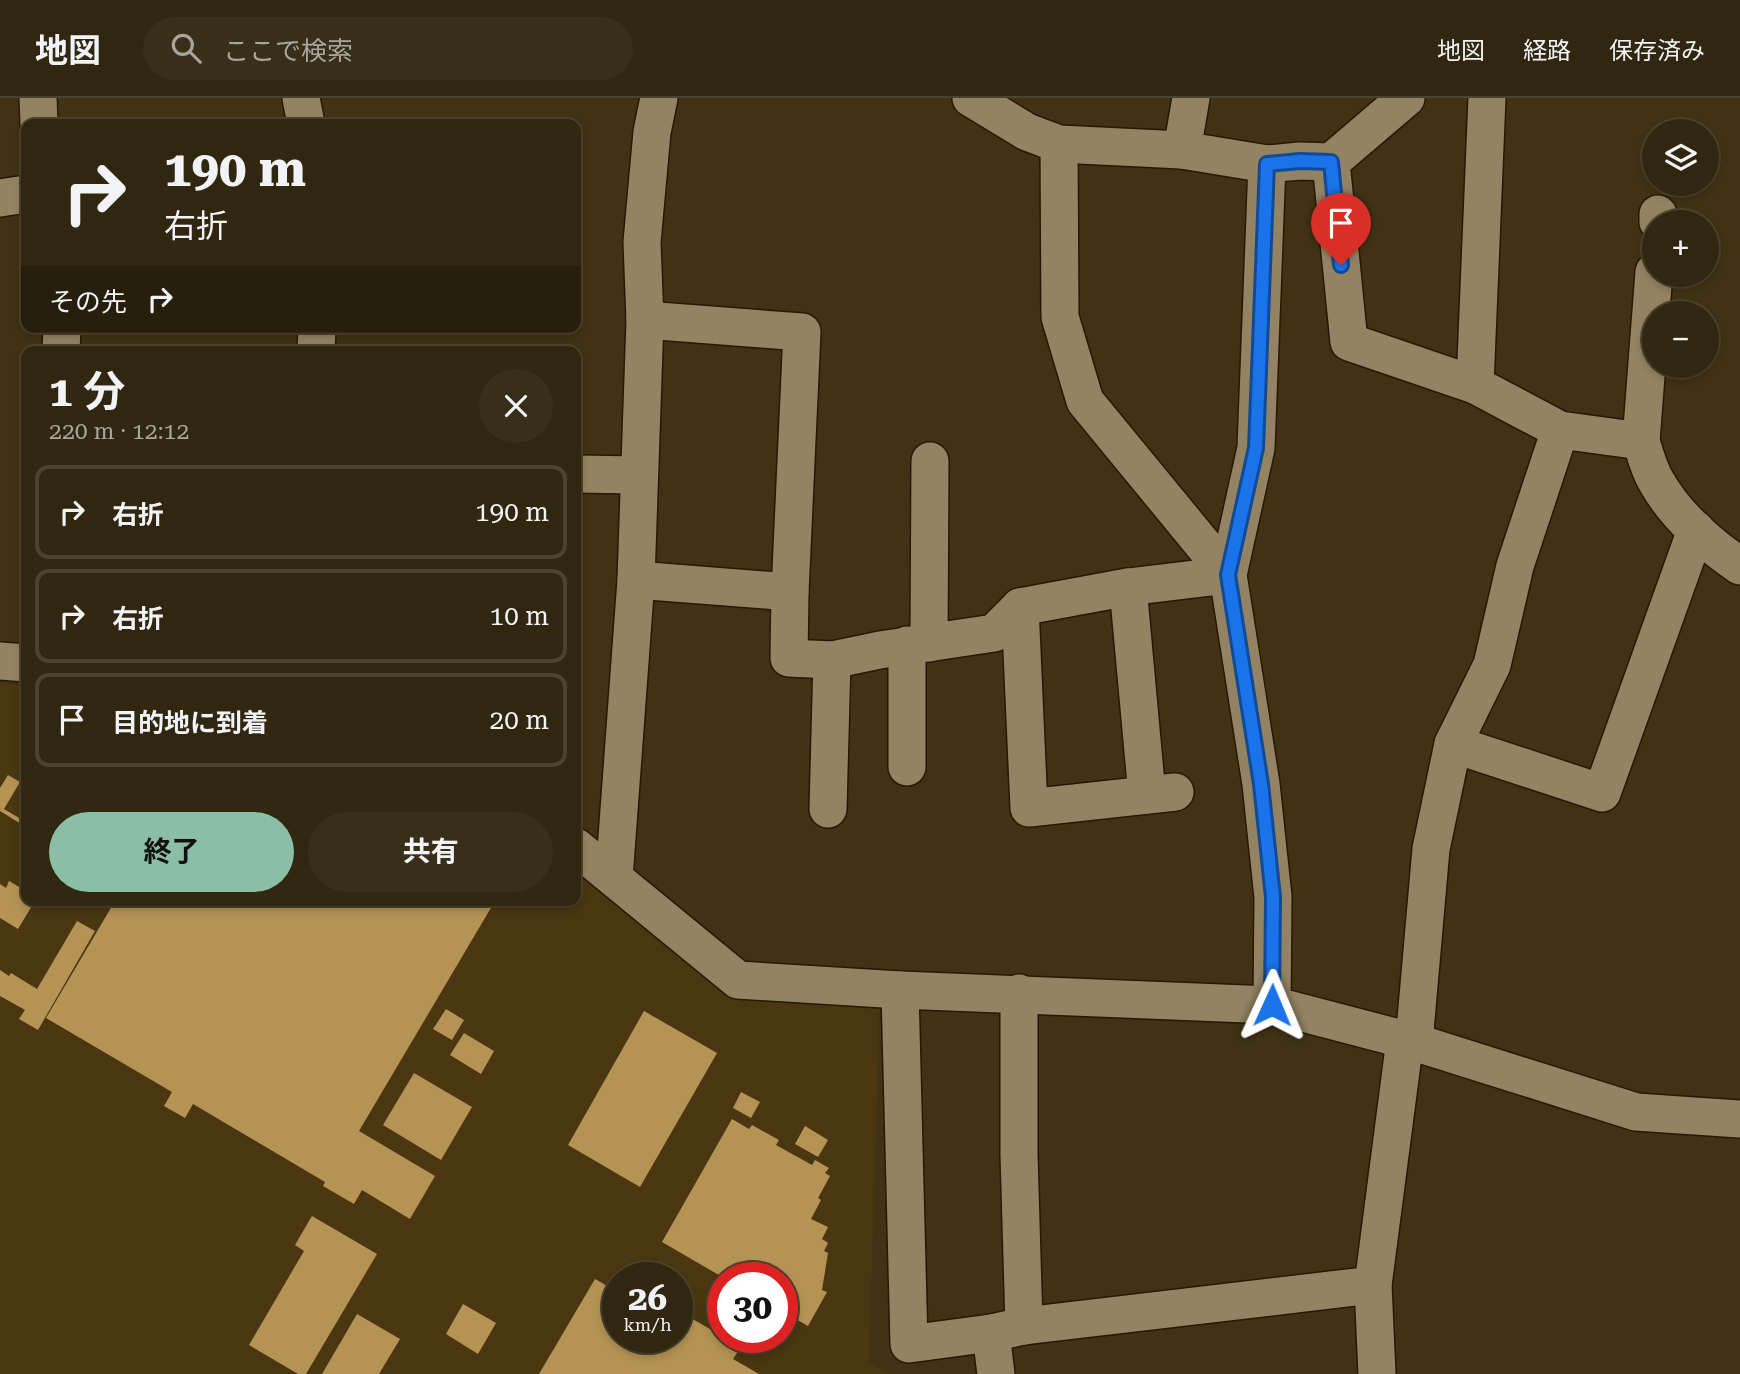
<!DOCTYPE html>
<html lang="ja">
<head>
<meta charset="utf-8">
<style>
	body { margin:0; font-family:"Roboto Serif","Noto Sans JP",serif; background:#392e18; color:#f1f3f6; height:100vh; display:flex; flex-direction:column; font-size:26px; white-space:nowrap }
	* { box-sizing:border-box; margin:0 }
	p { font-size:23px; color:#a8a59e }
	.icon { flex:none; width:38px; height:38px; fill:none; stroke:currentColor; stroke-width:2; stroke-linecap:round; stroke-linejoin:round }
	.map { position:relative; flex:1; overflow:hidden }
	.sheet { position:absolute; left:21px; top:248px; width:560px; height:560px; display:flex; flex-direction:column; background:#31260f; border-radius:14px; box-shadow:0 4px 10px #0003,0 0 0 2px #4c432f }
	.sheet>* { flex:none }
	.hud { position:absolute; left:21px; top:21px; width:560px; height:214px; border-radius:14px; box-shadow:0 4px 10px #0003,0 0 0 2px #4c432f; background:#31260f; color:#f1f3f6; overflow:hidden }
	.controls { position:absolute; left:1642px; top:21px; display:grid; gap:14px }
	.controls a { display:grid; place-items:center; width:77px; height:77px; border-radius:50%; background:#31260f; box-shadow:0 4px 10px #0003,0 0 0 2px #4c432f; font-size:35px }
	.speed { position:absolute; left:602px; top:1164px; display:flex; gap:14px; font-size:35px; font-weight:700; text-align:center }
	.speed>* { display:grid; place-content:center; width:91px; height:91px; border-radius:50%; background:#31260f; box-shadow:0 4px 10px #0003,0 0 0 2px #4c432f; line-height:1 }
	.speed small { font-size:18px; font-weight:400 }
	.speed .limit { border:10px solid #d22; background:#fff; color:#111 }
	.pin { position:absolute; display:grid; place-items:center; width:60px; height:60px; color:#fff; margin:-72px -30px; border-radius:50% 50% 50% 0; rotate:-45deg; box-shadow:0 0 7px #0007 }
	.pin .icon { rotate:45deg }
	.me { position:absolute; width:77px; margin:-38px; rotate:1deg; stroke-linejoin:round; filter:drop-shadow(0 0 5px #0008) }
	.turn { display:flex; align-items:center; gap:24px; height:147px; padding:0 28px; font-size:32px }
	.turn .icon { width:91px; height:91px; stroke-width:2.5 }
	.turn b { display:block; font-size:49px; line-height:60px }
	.then { display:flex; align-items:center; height:66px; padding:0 28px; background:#0003; gap:14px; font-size:26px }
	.round { display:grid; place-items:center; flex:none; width:74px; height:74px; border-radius:37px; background:#392e18 }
	.summary { display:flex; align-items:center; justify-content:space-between; height:119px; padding:0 28px }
	h1 { font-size:42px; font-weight:700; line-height:52px }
	.button { display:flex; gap:14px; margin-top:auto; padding:14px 28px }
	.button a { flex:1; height:80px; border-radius:42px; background:#8abfa5; color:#111; font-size:28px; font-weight:700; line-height:80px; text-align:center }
	.button a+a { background:#392e18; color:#f1f3f6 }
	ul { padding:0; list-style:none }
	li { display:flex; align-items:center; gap:21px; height:94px; margin:0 14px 10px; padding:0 14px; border:4px solid #4c432f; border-radius:14px }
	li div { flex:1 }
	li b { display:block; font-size:26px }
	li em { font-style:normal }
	header { display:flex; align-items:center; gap:42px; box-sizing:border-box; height:98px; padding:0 35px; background:#31260f; border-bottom:2px solid #4c432f }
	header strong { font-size:33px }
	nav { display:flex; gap:38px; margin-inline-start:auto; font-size:24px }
	.search { width:490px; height:63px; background:#392e18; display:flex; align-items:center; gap:18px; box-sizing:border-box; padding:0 24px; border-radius:38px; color:#a8a59e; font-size:26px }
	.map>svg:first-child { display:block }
	.built { fill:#4a3711; fill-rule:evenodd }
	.building { fill:#b49355 }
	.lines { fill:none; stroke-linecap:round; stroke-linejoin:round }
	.minor-casing { stroke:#271900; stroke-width:40 }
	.minor { stroke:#948363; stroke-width:37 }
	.route-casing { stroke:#114b97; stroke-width:18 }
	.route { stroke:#1a73e8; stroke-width:12 }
</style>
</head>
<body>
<header>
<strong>地図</strong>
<div class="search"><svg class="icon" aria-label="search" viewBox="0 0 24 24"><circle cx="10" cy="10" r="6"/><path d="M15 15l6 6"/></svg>ここで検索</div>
<nav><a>地図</a><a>経路</a><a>保存済み</a></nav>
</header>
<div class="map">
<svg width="1740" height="1276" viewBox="0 0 1740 1276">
	<rect width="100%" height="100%" fill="#413214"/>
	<path class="built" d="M0,585L26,586V803H576V775L724,890L880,901L869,1263L889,1276H0ZM618,1180H677V1239H618ZM723,1180H782V1239H723Z"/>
	<g class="building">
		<path d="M8,677L20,684L4,711L26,724V729L0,713V690Z"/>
		<path d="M9,783L26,793V803L33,806L18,831L0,820V786L6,790Z"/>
		<path d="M115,803H495L359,1033L435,1078L410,1121L362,1092L354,1106L323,1088L325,1084L193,1006L185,1020L164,1008L172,994L46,920Z"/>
		<path d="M77,823L95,833L38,932L19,921L25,912L0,898V872L9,878L11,875L37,891Z"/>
		<path d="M446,911L464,922L452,942L433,931Z"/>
		<path d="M644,913L717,955L640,1089L568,1047Z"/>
		<path d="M464,935L494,953L481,976L450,957Z"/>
		<path d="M414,975L472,1009L441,1062L383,1027Z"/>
		<path d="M741,994L760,1004L751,1020L733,1010Z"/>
		<path d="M732,1021L749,1031L752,1027L779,1042L776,1047L812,1067L815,1062L829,1070L825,1075L830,1078L818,1100L821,1102L811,1121L828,1129L822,1141L828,1145L824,1153L828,1155L822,1192L827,1194L808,1228L782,1213V1180H724L662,1144Z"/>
		<path d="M805,1028L828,1042L818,1059L795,1046Z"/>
		<path d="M312,1118L377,1156L306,1276H298L249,1247L304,1153L295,1147Z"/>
		<path d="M595,1181L618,1194V1239H677V1212L741,1249L733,1261L759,1276H539Z"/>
		<path d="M463,1206L496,1225L478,1256L446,1236Z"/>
		<path d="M357,1216L400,1241L379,1276H322Z"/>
	</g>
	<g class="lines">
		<defs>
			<g id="minor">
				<path d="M38,0L39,26"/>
				<path d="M301,0L306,26"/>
				<path d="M971,0L1027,34L1059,46L1182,52L1267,66L1300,63L1331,64L1406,0"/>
				<path d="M1059,46L1060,219L1085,303L1228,477"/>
				<path d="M1182,52L1191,0"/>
				<path d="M1331,64L1349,244L1475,287L1560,332L1641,343C1645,356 1649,371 1656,383C1675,417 1708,446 1740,468"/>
				<path d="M1267,66L1256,350L1228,477L1261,686L1273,799L1272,907"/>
				<path d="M0,100L26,96"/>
				<path d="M1658,124V116"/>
				<path d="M645,222L802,234L790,494L789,560L832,562L880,552L994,535L1020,509L1128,489L1228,477"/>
				<path d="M61,254L62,229"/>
				<path d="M316,254L317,229"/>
				<path d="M1475,287L1487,0"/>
				<path d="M1641,343L1654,174"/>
				<path d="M576,376L639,377"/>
				<path d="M636,482L790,494"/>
				<path d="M1128,489L1147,697"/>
				<path d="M1020,509L1029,710L1175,694"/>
				<path d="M929,545L930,363"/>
				<path d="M0,563L26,565"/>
				<path d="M1453,646L1602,695L1696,432"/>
				<path d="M907,669V547"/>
				<path d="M828,711L832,562"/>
				<path d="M576,749L738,882L900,892L1272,907L1414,944L1636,1014L1740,1021"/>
				<path d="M614,780L636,482L645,222L642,144L652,34L659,0"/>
				<path d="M900,892L909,1246L991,1235L1024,1228L1373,1187"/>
				<path d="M1019,895V1056L1024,1228"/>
				<path d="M1414,944L1431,751L1453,646L1492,567L1515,468L1560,332"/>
				<path d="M991,1235L996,1276"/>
				<path d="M1377,1276L1373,1187L1405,942"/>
			</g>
		</defs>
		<use href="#minor" class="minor-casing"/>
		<use href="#minor" class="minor"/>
	</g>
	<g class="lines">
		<defs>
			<path id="route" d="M1272,907L1273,799L1261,686L1228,477L1256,350L1267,66L1300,63L1331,64L1341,167"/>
		</defs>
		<use href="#route" class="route-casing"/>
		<use href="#route" class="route"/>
	</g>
</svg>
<div class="controls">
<a><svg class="icon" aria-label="layers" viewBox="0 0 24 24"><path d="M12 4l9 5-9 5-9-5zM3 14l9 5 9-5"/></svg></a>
<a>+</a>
<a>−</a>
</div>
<div class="speed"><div>26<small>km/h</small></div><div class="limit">30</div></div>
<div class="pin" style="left:1341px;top:167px;background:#d93025"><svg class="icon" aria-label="arrive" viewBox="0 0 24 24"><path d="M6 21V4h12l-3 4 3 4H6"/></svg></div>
<svg class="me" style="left:1272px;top:907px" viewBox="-20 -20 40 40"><path d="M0-17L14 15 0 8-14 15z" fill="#1a73e8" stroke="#fff" stroke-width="4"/></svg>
<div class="hud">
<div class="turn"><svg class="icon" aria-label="right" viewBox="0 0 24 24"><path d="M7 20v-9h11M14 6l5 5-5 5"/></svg><div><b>190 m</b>右折</div></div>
<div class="then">その先<svg class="icon" aria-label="right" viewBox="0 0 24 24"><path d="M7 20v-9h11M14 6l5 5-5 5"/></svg></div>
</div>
<section class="sheet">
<div class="summary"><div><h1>1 分</h1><p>220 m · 12:12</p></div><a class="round"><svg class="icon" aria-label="close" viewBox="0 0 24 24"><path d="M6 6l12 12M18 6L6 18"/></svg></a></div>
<ul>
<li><svg class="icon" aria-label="right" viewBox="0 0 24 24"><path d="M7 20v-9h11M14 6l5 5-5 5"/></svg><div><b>右折</b></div><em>190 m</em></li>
<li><svg class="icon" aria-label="right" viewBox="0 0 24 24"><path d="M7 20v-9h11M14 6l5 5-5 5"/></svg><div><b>右折</b></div><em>10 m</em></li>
<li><svg class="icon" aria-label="arrive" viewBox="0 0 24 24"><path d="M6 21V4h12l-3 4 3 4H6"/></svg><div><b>目的地に到着</b></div><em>20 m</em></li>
</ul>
<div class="button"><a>終了</a><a>共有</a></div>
</section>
</div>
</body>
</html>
